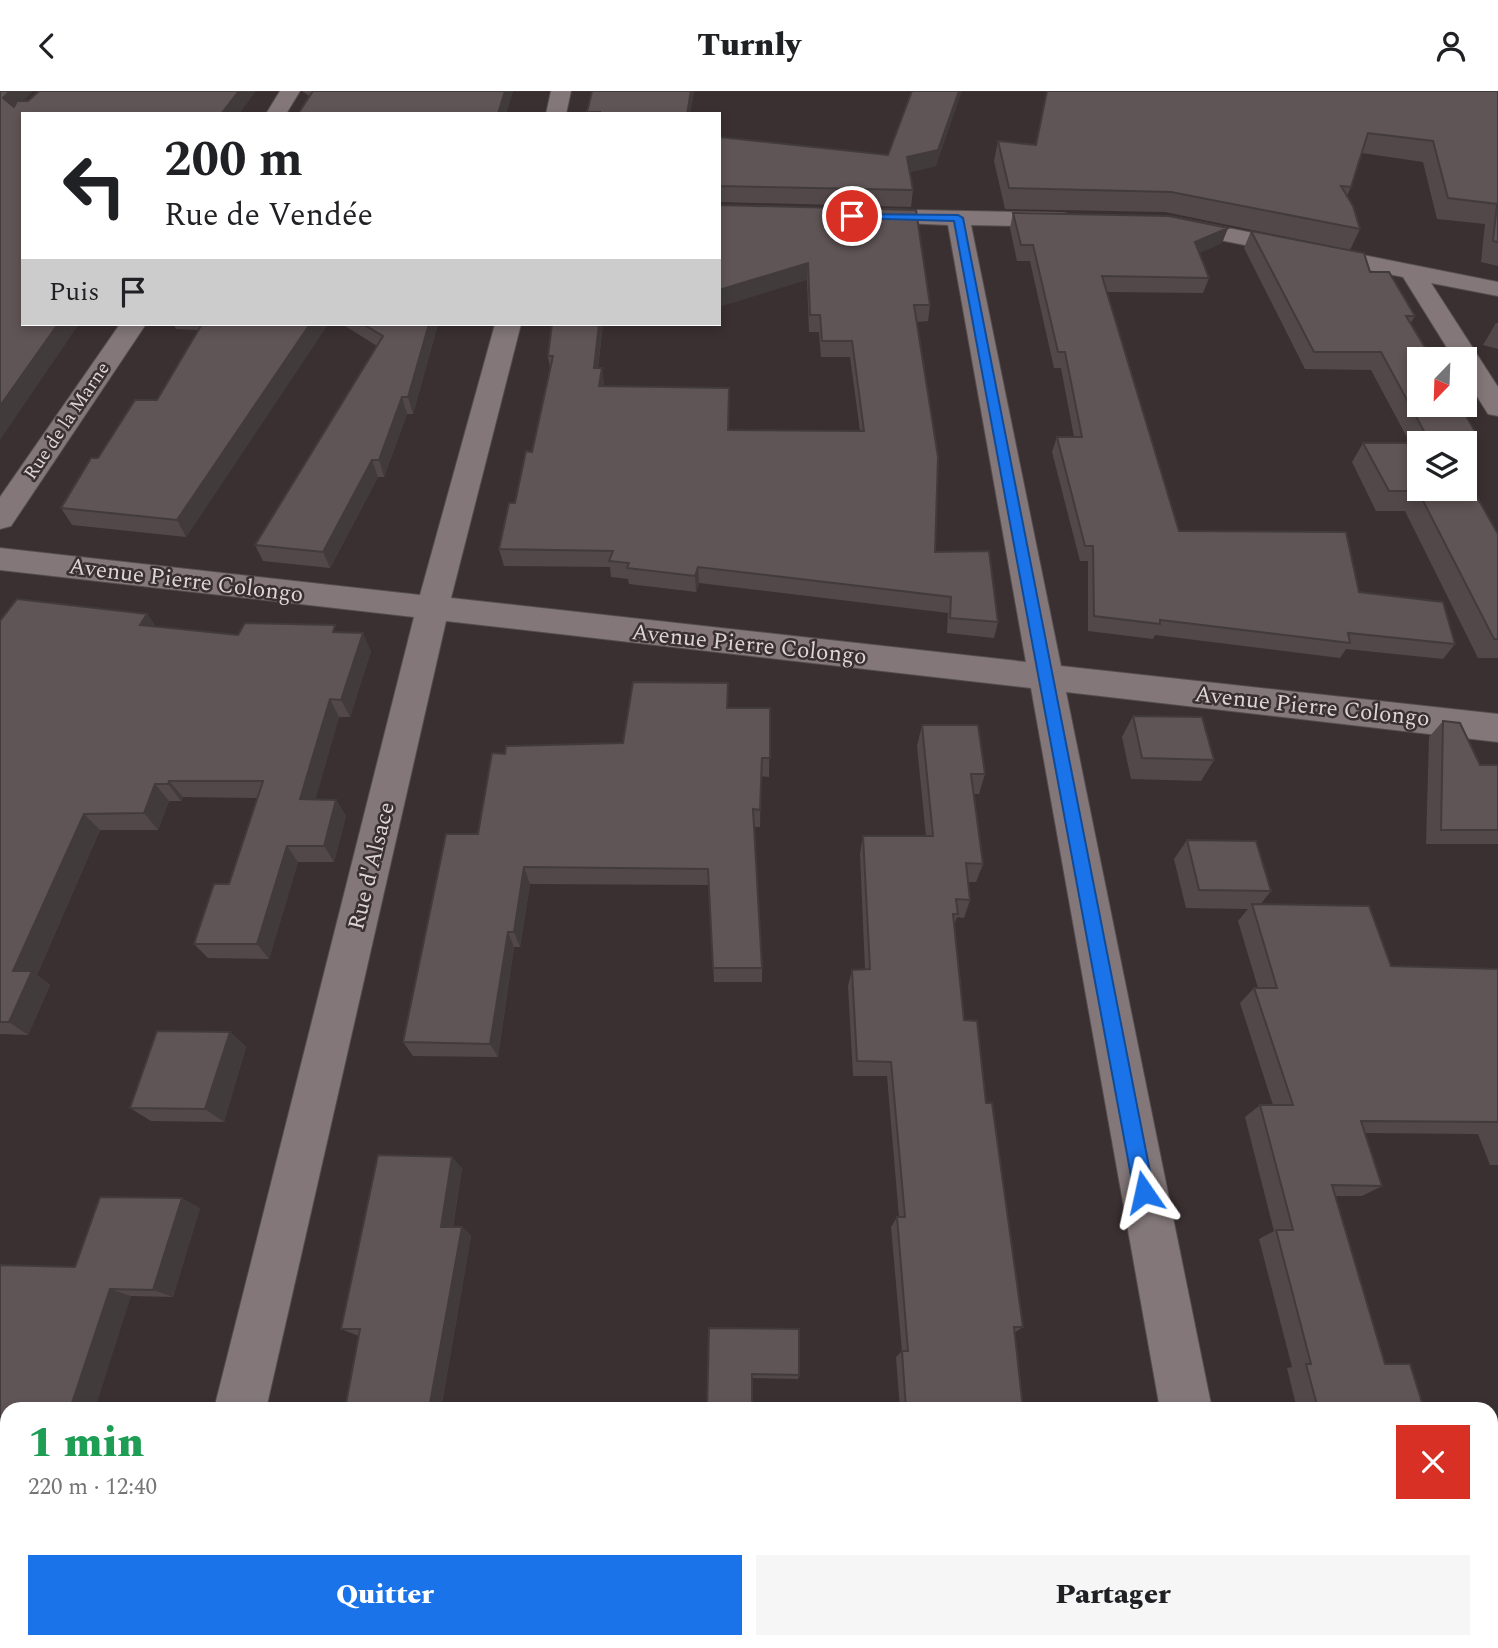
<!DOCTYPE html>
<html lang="fr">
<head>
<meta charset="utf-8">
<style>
	body { margin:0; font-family:Spectral,serif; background:#f6f6f6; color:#202124; height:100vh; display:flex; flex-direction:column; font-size:26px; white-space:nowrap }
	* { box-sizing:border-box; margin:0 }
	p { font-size:23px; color:#757577 }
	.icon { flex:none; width:38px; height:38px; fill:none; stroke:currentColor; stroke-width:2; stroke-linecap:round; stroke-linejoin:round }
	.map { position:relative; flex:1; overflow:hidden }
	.details { position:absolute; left:0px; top:1311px; width:1498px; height:247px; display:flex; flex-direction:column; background:#fff; border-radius:21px 21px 0 0; box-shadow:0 4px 10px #0003 }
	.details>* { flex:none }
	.top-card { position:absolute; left:21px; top:21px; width:700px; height:214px; border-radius:0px; box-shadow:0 4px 10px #0003; background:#fff; color:#202124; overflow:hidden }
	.needle { width:46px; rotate:203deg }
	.fabs { position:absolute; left:1407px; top:256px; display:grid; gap:14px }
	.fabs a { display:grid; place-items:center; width:70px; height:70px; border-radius:0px; background:#fff; box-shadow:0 4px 10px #0003; font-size:35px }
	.pin { position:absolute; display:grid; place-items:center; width:60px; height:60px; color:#fff; margin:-30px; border:4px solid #fff; border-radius:50%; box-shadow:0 2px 7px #0007 }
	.me { position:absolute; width:77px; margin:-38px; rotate:349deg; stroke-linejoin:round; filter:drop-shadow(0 0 5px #0008) }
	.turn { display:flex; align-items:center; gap:24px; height:147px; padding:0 28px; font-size:32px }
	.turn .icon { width:91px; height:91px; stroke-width:2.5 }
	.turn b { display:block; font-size:49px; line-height:60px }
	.then { display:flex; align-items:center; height:66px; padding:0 28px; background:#0003; gap:14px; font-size:26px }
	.round { display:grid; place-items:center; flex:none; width:74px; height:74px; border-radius:0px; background:#f6f6f6 }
	.summary { display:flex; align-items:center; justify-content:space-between; height:119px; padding:0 28px }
	h1 { font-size:42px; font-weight:800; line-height:52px; color:#1e9e55 }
	.button { display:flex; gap:14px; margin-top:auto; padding:14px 28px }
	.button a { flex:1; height:80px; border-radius:0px; background:#1a73e8; color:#fff; font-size:28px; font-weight:800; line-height:80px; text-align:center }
	.button a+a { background:#f6f6f6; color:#202124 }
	header { display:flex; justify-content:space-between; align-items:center; height:91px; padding:0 28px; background:#fff; font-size:32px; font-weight:800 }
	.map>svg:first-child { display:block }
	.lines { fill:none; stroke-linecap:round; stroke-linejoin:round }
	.street-casing { stroke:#554d4e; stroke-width:2 }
	.street { fill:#837779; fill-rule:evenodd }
	.wall { fill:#52484a }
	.shaded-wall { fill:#423b3c }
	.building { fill:#5f5456; stroke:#423b3c; stroke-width:2 }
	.route { fill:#1a73e8; stroke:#114b97; stroke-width:2 }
	.labels { text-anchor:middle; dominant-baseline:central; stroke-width:5; stroke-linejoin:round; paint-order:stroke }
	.far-street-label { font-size:19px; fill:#dcd5d6; stroke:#3a3031 }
	.street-label { font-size:23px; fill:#dcd5d6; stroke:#3a3031 }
</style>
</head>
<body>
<header><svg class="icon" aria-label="back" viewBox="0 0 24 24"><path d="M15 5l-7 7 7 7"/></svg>Turnly<svg class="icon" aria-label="person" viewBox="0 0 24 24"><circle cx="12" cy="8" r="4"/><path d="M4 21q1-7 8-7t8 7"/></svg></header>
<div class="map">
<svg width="1498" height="1557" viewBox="0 0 1498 1557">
	<rect width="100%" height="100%" fill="#3a3031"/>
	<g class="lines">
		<defs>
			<g id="street">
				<path d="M280,0H300L286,23H266Z"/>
				<path d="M551,0H571L566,23H546Z"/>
				<path d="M865,118L1064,122L1072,124L1076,129L1072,134L1064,136L971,134L1061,575L1498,623V651L1066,601L1212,1318H1160L1031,597L446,530L266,1318H214L414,526L0,479V457L420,504L495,233H521L451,507L1026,571L948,134L857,130L853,125L857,120Z"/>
				<path d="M1173,126L1498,191V205L1431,192L1498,296V325L1488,323L1465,286V268H1454L1403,186L1165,138L1161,133L1165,128Z"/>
				<path d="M120,233H146L11,435L0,438V406Z"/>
				<path d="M156,1550H212L211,1557H155Z"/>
				<path d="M1203,1550H1259L1260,1557H1204Z"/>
			</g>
		</defs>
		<use href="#street" class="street-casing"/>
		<use href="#street" class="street"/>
	</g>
	<g class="wall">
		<path d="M302,0H513L506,23H298L309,5Z"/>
		<path d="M592,0H694L690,23H588Z"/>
		<path d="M1498,0V175L1481,171L1485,133L1437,128L1423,71L1362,62L1351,96L1347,105L1360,138L1350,159L1165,121L1005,118L994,70L998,50L1036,54Z"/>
		<path d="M719,46L936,75L910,81L913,99L911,116L719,111Z"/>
		<path d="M719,114L930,214L928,230L917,231L935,461L998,531L994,547L947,542L948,522L699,492L696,501L629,493L628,488L611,486L610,476L504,475L499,458L532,361L550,277L548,265L552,233H603L598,277H602L604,296L729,297V339L860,340L850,266H821L819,241H809L807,189Z"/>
		<path d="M1013,122L1228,137L1222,152L1199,162L1209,187L1203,202L1107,201L1179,440L1359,501L1455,553L1443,568L1346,558L1340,567L1155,544L1153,548L1088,540V470H1080L1052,361L1057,346H1074L1061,277H1054L1030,170H1017L1010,137Z"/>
		<path d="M1251,140L1370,181L1415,225L1410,233L1476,342L1465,359V352H1419L1498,443V567H1478L1405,420H1376L1352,371L1363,352H1410L1371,279L1305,278L1244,157Z"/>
		<path d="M1496,232H1498V258L1483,254Z"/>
		<path d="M173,233H328L186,446L72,434L61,417L98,367L157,309L198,239L176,238Z"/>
		<path d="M342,233H438L413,323H407L384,386H378L330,477L263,470L255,454L377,255Z"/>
		<path d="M147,523L156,536L238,544L339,541L371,560L350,626H339L315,708L336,709L346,725L334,771H298L269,868L208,867L194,853L229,793L258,707L183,706L181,710H169L158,739H100L37,884L50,894L28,944L0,943V530Z"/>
		<path d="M728,592V617H770L769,686L761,685L760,736H754L762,877V891H714L709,794L530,793L520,856H514L498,966L413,965L403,951L505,663L623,652Z"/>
		<path d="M1133,625L1214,669L1201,690L1131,688L1122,646Z"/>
		<path d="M1443,630L1480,674H1498V753H1426L1429,646Z"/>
		<path d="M922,634L985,683L979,703H973L983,773L976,791H968L970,809L964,827L957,826L954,835L964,929L986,1012L1023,1236L1014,1242L1023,1318H900L896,1266L902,1260L891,1136L897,1126H899L887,985H853L848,895L852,879L865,878L860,763L863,745H926L917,655Z"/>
		<path d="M1187,749L1271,800L1260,814L1391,875L1498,878V1074H1490L1478,1043L1365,1042L1382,1095L1362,1105H1335L1385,1273L1424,1318H1297L1287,1277L1292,1276L1259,1148L1274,1140L1245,1026L1260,1014H1273L1240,912L1254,897H1258L1238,830L1248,818L1186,817L1174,768Z"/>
		<path d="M230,941L246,956L224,1031L151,1030L130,1017Z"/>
		<path d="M462,1077L453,1136H462L471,1145L441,1318H345L359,1245L341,1238Z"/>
		<path d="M200,1117L173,1206L131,1205L0,1439L75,1176Z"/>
		<path d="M709,1237L799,1284L798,1288L752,1287Z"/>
		<path d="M910,1550H1141L1142,1557H911Z"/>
		<path d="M1340,1550H1491L1498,1557H1342Z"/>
	</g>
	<g class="shaded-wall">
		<path d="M10,0H33L11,23L3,7Z"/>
		<path d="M239,0H256L239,23H221Z"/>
		<path d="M505,0H513L506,23H498Z"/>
		<path d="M691,0H694L690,23H687Z"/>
		<path d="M959,0H962L936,75L905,82L907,66Z"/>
		<path d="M1228,137L1222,152L1189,167L1195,151Z"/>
		<path d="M808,172L807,189L719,216V199Z"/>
		<path d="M58,233H79L0,349V315Z"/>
		<path d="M310,233H328L186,446L177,429Z"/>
		<path d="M429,233H438L413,323L408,306Z"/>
		<path d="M599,233H603L596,293L594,277Z"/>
		<path d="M602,277L604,293L601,312L599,295Z"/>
		<path d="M402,306L407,323L384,386L379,369Z"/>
		<path d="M372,369L378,386L330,477L323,461Z"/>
		<path d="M698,476L699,492L696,501L695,485Z"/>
		<path d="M147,523L160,542L140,534Z"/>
		<path d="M363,542L371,560L350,626L341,609Z"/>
		<path d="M330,608L339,626L311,725L300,708Z"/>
		<path d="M169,690L183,706L181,710L168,693Z"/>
		<path d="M155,693L169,710L158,739L144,722Z"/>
		<path d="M336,709L346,725L334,771L324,755Z"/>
		<path d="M84,723L100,739L37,884L50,894L28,944L9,931L13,880Z"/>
		<path d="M287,755L298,771L269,868L257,853Z"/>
		<path d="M524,776L530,793L520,856L514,841Z"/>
		<path d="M508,841L514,856L498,966L490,953Z"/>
		<path d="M230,941L246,956L224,1031L205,1018Z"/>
		<path d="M452,1066L462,1077L451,1145L441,1136Z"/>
		<path d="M182,1107L200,1117L173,1206L153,1199Z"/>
		<path d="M462,1136L471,1145L441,1318H429Z"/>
		<path d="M110,1198L131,1205L95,1318H70Z"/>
		<path d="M382,1550H396L395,1557H381Z"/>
	</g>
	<g class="building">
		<path d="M0,0H10L3,7L14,16L17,10H28L39,0H239L221,23H23V233H58L0,315Z"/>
		<path d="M313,0H505L498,23H298Z"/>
		<path d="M592,0H691L687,23H600V21H587Z"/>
		<path d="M912,0H959L938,59L907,66L913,99L719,95V46L888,64Z"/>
		<path d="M1047,0H1498V151L1493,150L1497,113L1448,107L1433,50L1368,42L1351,96L1341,95L1353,115L1360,138L1171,101L1009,97L998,50L1036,54Z"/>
		<path d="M719,114L916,119L930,214H914L938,366L935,461L989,460L998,531L950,527L951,506L698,476L695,485L627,477L629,472L609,470L613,460L499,458L509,412H515L526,360L532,361L553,265H548L552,233H599L594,277H602L599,295L729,297L728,339L864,340L852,250H822L820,224H810L808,172L719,199Z"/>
		<path d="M1013,122L1169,125L1228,137L1195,151L1209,187L1102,185L1179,440L1346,441L1359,501L1443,511L1455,553L1348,542L1350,552L1160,529V533L1094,525L1093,455H1085L1057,346H1082L1065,261H1058L1033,154H1021Z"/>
		<path d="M1251,140L1364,162L1370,181H1389L1415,225H1406L1432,268H1419V313H1459L1476,342H1425L1381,261H1314Z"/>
		<path d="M202,233H310L177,429L61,417L91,367H98L135,309H157Z"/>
		<path d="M363,233H429L408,306H402L379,369H372L323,461L255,454L383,245Z"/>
		<path d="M1363,352H1419V397H1465V385L1498,443V548H1494L1418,400H1389Z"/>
		<path d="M17,508L147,523L140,534L238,544L245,532L335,534L333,541L363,542L341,609L330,608L300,708L336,709L324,755H287L257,853H194L214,793H229L263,690H169L168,693H155L144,722L84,723L13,880H32L9,931H0V530Z"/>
		<path d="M633,591L728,592L727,617H770V667H762L760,719L753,718L762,877H713L708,778L524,776L514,841H508L490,953L403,951L446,743H478L492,662L505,663L506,655L623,652Z"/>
		<path d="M1133,625L1202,626L1214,669L1142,667Z"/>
		<path d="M1443,630L1460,632L1480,674H1498V739H1441Z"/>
		<path d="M922,634H978L985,683H971L983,773L966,772L970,809L956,808L958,823H953L964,929L977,930L986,1012H992L1023,1236H1014L1023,1318H906L902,1260H908L897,1126H905L891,971L857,970L852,879L870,878L863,745H933Z"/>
		<path d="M1187,749L1256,750L1271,800L1199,799Z"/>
		<path d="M1252,813L1369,815L1391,875L1498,878V1031L1361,1030L1382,1095L1332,1094L1385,1273H1410L1424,1318H1318L1306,1273H1311L1276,1139H1293L1260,1014H1293L1254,897H1277Z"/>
		<path d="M157,940L230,941L205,1018L130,1017Z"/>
		<path d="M378,1064L452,1066L441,1136H462L429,1318H345L360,1238H341Z"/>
		<path d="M100,1106L182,1107L153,1199L110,1198L70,1318H7V1439H0V1174L75,1176Z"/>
		<path d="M709,1237L799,1238V1284L752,1283V1318H707Z"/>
		<path d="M1491,1391L1498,1392V1438H1491Z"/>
		<path d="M1491,1512L1498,1535V1557H1364L1363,1550H1491Z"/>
		<path d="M301,1550H382L381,1557H300Z"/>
		<path d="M917,1550H1141L1142,1557H917Z"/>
	</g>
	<path class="route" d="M849,123L958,124L963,127L1154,1101L1151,1108L1144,1110L1137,1108L1134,1101L954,130L852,127Z"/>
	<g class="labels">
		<g class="far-street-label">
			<text transform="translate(67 330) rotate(-56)">Rue de la Marne</text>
		</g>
		<g class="street-label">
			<text transform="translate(186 490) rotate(7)">Avenue Pierre Colongo</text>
			<text transform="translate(749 554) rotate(6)">Avenue Pierre Colongo</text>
			<text transform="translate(1312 616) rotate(6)">Avenue Pierre Colongo</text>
			<text transform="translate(372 775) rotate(-76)">Rue d'Alsace</text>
		</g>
	</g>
</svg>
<div class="fabs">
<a><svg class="needle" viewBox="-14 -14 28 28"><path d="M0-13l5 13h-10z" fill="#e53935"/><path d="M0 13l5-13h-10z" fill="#757577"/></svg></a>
<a><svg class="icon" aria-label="layers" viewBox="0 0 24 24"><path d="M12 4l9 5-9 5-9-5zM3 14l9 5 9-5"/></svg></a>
</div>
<div class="pin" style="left:852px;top:125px;background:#d93025"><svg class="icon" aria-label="arrive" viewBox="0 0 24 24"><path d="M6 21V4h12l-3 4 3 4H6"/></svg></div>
<svg class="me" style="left:1144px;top:1101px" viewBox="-20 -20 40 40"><path d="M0-17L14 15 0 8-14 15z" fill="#1a73e8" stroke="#fff" stroke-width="4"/></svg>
<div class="top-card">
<div class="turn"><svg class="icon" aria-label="left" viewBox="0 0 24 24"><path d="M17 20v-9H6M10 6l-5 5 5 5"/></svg><div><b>200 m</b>Rue de Vendée</div></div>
<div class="then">Puis<svg class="icon" aria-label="arrive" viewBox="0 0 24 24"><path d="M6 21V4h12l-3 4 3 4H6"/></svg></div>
</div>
<section class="details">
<div class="summary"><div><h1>1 min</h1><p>220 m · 12:40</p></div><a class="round" style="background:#d93025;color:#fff"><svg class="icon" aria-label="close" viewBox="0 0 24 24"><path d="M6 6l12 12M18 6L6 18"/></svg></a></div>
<div class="button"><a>Quitter</a><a>Partager</a></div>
</section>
</div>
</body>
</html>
